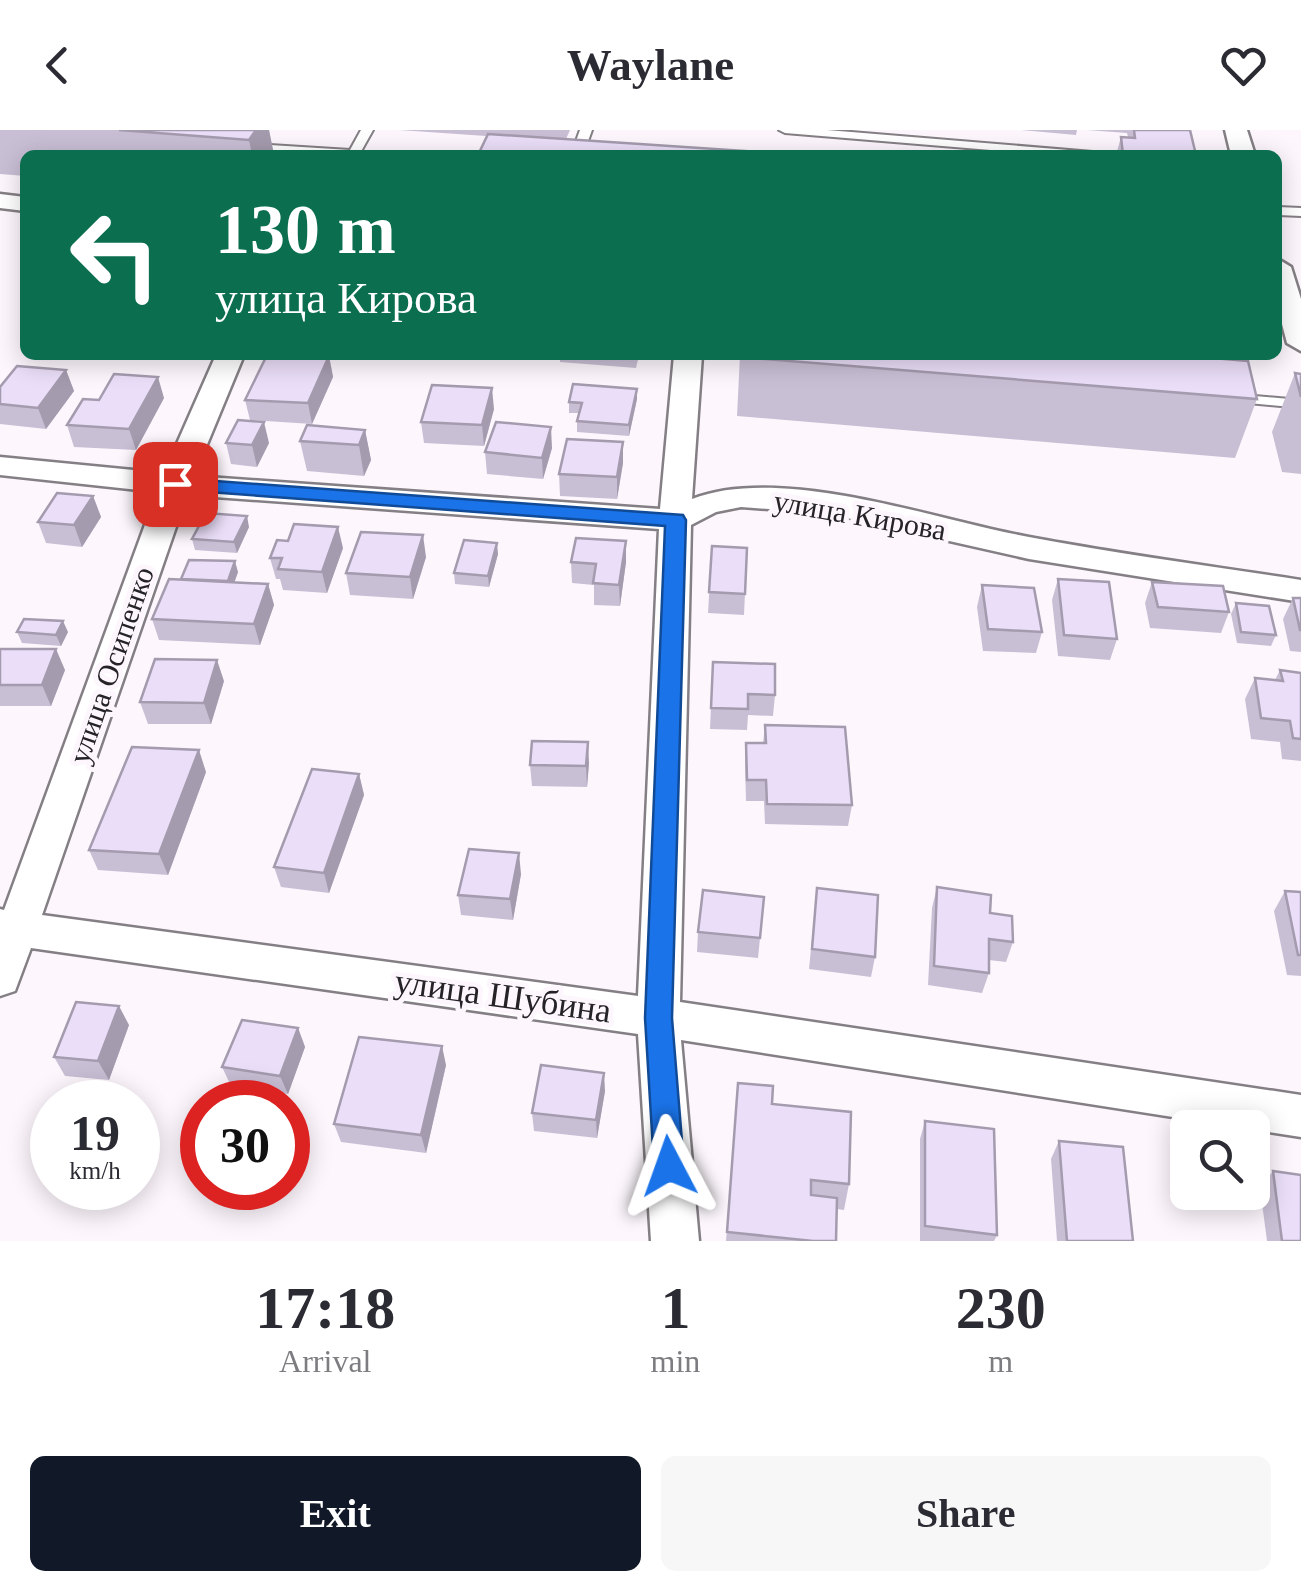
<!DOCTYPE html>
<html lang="en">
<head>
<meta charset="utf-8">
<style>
	body { margin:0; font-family:Georgia,serif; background:#f7f7f7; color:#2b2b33; height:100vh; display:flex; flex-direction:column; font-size:38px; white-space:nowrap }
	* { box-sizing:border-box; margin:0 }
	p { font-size:32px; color:#7c7c81 }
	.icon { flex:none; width:55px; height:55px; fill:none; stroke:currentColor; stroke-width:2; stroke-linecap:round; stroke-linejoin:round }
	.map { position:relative; height:1111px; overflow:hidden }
	.drawer { display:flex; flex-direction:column; background:#fff; flex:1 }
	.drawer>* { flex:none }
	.top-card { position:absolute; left:20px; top:20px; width:1262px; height:210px; border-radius:15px; box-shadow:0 5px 25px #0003; background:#0b6e4f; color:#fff; overflow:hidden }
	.buttons { position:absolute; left:1170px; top:980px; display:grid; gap:20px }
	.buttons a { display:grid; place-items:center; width:100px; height:100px; border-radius:15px; background:#fff; box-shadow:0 5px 25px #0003; font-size:50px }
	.speed { position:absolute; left:30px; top:950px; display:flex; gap:20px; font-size:50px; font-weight:700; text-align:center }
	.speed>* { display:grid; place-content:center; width:130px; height:130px; border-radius:50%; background:#fff; box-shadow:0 5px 25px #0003; line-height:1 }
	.speed small { font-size:25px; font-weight:400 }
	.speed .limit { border:15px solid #d22; background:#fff; color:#111 }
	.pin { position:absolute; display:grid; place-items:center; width:85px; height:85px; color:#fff; margin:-42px; border-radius:20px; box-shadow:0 5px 15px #0006 }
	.me { position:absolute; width:110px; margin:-55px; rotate:356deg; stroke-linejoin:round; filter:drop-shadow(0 0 8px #0008) }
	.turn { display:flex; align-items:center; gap:35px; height:210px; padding:0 30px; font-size:45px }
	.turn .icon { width:130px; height:130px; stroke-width:2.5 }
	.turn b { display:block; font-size:70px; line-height:85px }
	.eta { display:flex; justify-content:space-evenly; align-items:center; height:170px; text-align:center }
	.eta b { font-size:60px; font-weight:800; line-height:70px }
	.button { display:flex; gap:20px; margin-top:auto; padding:20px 30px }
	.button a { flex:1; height:115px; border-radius:15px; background:#111827; color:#fff; font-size:40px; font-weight:800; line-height:115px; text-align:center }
	.button a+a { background:#f7f7f7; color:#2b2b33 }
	header { display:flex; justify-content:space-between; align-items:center; height:130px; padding:0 30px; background:#fff; font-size:45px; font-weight:800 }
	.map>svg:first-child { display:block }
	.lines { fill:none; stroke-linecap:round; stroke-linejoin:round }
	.lane-casing { stroke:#847f84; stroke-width:4 }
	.street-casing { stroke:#847f84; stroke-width:5 }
	.lane { fill:#fff; fill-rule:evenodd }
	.street { fill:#fff; fill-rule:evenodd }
	.wall { fill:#c9bfd5 }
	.shaded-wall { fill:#a49bae }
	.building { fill:#eadef8; stroke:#a49bae; stroke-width:2.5 }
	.route { fill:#1a73e8; stroke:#114b97; stroke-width:2.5 }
	.labels { text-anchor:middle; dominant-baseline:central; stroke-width:10; stroke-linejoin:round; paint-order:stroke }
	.street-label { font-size:30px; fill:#252325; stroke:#fdf7fd }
	.near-street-label { font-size:35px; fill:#252325; stroke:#fdf7fd }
</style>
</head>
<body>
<header><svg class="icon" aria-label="back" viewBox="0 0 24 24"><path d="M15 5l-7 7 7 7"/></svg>Waylane<svg class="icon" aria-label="heart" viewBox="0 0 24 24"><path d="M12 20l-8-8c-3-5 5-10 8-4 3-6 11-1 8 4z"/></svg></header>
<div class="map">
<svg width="1301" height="1111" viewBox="0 0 1301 1111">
	<rect width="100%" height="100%" fill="#fdf7fd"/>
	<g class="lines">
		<defs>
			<g id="lane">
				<path d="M361,0H373L359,25L253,20L247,17L253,14L350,20Z"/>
				<path d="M580,0H592L583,25H571Z"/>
				<path d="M779,0H827L1093,22L1099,25H1050L785,3Z"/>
				<path d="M1278,77L1301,78V86L1278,85Z"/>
				<path d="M1232,264L1301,270V278L1227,271V265Z"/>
			</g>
			<g id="street">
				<path d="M1225,0H1247L1255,25H1231Z"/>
				<path d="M0,64L25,67V81L0,78Z"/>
				<path d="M1278,129L1291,137L1301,169V221L1287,213L1278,179Z"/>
				<path d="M216,225H244L194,346L660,379L674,225H702L692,369C781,334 936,390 1029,407C1119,424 1211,436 1301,450V472L1029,429L825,383L741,377L716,382L691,395L680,872L1301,965V1007L681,910L699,1111H651L638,904L31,818L15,861L0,866V779L4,780L157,362L0,345V327L164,343ZM187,365L659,399L638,866L42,785Z"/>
			</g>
		</defs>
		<use href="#lane" class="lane-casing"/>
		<use href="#street" class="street-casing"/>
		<use href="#lane" class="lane"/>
		<use href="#street" class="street"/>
	</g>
	<g class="wall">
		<path d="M0,0H269L274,25H25V46L0,44Z"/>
		<path d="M399,0H570L566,9L486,6Z"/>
		<path d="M1021,0H1077L1076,5Z"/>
		<path d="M1087,0H1190L1196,25H1116L1121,7H1128L1127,3Z"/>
		<path d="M560,225H639L636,238L560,232Z"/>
		<path d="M740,225L1257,269L1235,328L737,286Z"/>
		<path d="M329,226L333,247L312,294L250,290L245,270Z"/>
		<path d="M66,240L74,261L46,299L0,294V257Z"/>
		<path d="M1295,243L1301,244V344L1282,342L1272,302Z"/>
		<path d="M164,268L136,320L74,317L67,295L99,270Z"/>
		<path d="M637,269L629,306L577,302V291L579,283H569V272Z"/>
		<path d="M494,279L484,316L424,313L421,292Z"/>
		<path d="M365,300L371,330L364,346L307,341L300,311Z"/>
		<path d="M226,313H269L257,337L231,334Z"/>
		<path d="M552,318L543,349L487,344L485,322Z"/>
		<path d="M623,333L617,369L560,366L559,344Z"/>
		<path d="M93,366L101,387L82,417L46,413L38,392Z"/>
		<path d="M249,397L237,423L195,420L192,409Z"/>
		<path d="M712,416L747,418L744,485L708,483Z"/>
		<path d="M343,418L327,463L283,460L280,449H276L270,428Z"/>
		<path d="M498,424L489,457L455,454L454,443Z"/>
		<path d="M426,427L413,469L350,465L346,443Z"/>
		<path d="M571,432H626L620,476L594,475V455L572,453Z"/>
		<path d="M238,442L234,452L268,454L274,475L260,515L159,510L152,489L181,450Z"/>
		<path d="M1058,449L1117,509L1110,530L1058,526L1052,470Z"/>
		<path d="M1152,452L1229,482L1221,503L1150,498L1145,473Z"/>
		<path d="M982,455L1042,502L1036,523L983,521L977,477Z"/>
		<path d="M1293,468H1301V522L1290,521L1283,489Z"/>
		<path d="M1236,473L1276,505L1271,516L1237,513L1231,484Z"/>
		<path d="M17,502H68L61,516L22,513Z"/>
		<path d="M0,519L65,540L51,576H0Z"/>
		<path d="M713,532L775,565L773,586L748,585L747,600L710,599Z"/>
		<path d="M1280,540L1301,543V631L1282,629L1280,612L1251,609L1245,569L1255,548L1275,550Z"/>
		<path d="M224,551L211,594H148L140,572Z"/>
		<path d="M765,595L852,675L848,696L765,694L764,671H746L745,634L746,613H763Z"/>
		<path d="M589,633L587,657L532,656L530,635Z"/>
		<path d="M206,642L168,745L98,740L89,720Z"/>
		<path d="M359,644L364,665L329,763L281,757L274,737Z"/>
		<path d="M521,744L513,790L461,785L458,765Z"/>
		<path d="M937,757L990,783L1013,812L1006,832L989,830V843L982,863L928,855L932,778Z"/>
		<path d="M817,758L875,827L871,847L809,839Z"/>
		<path d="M1285,761L1301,762V846L1287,845L1274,781Z"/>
		<path d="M698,802L760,808L758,828L697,822Z"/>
		<path d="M129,895L109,950L65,946L54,927Z"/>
		<path d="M298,898L305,917L288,964L231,956L222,937Z"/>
		<path d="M446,935L426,1023L341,1012L334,994Z"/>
		<path d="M738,953L772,974L849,1054L844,1080L837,1079L836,1111H726Z"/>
		<path d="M605,961L597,1008L534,1001L532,983Z"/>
		<path d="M925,991L997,1105L994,1111H920V1009Z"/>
		<path d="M1059,1011L1133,1111H1057L1051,1029Z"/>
		<path d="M1273,1041L1301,1111H1267L1260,1058Z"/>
	</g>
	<g class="shaded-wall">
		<path d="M256,0H269L274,25H252L249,10Z"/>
		<path d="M329,226L333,247L312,294L308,273Z"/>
		<path d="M66,240L74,261L46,299L38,278Z"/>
		<path d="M158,247L164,268L136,320L129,299Z"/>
		<path d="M492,258L494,279L484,316L482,295Z"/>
		<path d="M637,259V269L629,306V295Z"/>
		<path d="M264,292L269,313L257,337L252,315Z"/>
		<path d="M551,297L552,318L543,349L542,328Z"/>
		<path d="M365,300L371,330L364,346L359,315Z"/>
		<path d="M623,312V333L617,369V347Z"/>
		<path d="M93,366L101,387L82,417L74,395Z"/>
		<path d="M247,386L249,397L237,423L234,412Z"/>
		<path d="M338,397L343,418L327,463L322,442Z"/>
		<path d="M423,405L426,427L413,469L410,447Z"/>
		<path d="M626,411V432L620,476L619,455Z"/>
		<path d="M497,413L498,424L489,457L488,446Z"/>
		<path d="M235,431L238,442L231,462L228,451Z"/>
		<path d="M268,454L274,475L260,515L254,494Z"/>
		<path d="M63,491L68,502L61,516L56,505Z"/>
		<path d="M56,519L65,540L51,576L42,555Z"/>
		<path d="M217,530L224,551L211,594L204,573Z"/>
		<path d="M588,612L589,633L587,657L586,636Z"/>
		<path d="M199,620L206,642L168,745L159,724Z"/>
		<path d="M359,644L364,665L329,763L324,743Z"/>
		<path d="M519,723L521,744L513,790L510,769Z"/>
		<path d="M119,876L129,895L109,950L98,931Z"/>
		<path d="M298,898L305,917L288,964L280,946Z"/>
		<path d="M442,916L446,935L426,1023L421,1005Z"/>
		<path d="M604,943L605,961L597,1008L596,990Z"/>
	</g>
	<g class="building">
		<path d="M119,0H256L249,10Z"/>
		<path d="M1134,0H1190L1196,25H1123L1121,7L1135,8Z"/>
		<path d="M488,4L806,25H478Z"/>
		<path d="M267,225L329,226L308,273L245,270Z"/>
		<path d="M740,225H1177L1248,231L1257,269L740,227Z"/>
		<path d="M17,236L66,240L38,278L0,274V257Z"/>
		<path d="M1295,243L1301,244V267Z"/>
		<path d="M114,244L158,247L129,299L67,295L83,269L99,270Z"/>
		<path d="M573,254L637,259L629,295L577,291L582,273L569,272Z"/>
		<path d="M432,255L492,258L482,295L421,292Z"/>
		<path d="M238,290L264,292L252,315L226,313Z"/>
		<path d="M496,292L551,297L542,328L485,322Z"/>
		<path d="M307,295L365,300L359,315L300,311Z"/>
		<path d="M567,309L623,312L617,347L559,344Z"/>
		<path d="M57,363L93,366L74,395L38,392Z"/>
		<path d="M206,383L247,386L234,412L192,409Z"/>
		<path d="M294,394L338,397L322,442L278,439L282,428H270L277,410L288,411Z"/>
		<path d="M361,402L423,405L410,447L346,443Z"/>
		<path d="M576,408L626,411L619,455L593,453L596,434L571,432Z"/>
		<path d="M464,410L497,413L488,446L454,443Z"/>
		<path d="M712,416L747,418L745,464L709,462Z"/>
		<path d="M189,430L235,431L228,451L181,449Z"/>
		<path d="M169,449L268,454L254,494L152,489Z"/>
		<path d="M1058,449L1109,452L1117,509L1064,505Z"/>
		<path d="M1152,452L1223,456L1229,482L1158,477Z"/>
		<path d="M982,455L1034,458L1042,502L988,499Z"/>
		<path d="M1293,468H1301V500H1300Z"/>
		<path d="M1236,473L1269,476L1276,505L1241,502Z"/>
		<path d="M24,489L63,491L56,505L17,502Z"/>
		<path d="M0,519H56L42,555H0Z"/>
		<path d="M155,529L217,530L204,573L140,572Z"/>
		<path d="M713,532L775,534V565L748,564V579L711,578Z"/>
		<path d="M1280,540L1301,543V609L1293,608L1290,591L1261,588L1255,548L1283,551Z"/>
		<path d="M765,595L845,597L852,675L767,674L766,650H747L746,613H766Z"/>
		<path d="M532,611L588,612L586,636L530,635Z"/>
		<path d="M132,617L199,620L159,724L89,720Z"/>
		<path d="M312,639L359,644L324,743L274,737Z"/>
		<path d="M469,719L519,723L510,769L458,765Z"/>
		<path d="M937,757L991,765L990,783L1012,786L1013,812L989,809V843L934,836Z"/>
		<path d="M817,758L878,765L875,827L812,819Z"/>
		<path d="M703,760L764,767L760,808L698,802Z"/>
		<path d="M1285,761L1301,762V825H1298Z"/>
		<path d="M76,872L119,876L98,931L54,927Z"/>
		<path d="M242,890L298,898L280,946L222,937Z"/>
		<path d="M359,907L442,916L421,1005L334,994Z"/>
		<path d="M541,935L604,943L596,990L532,983Z"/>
		<path d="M738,953L773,956L772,974L851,982L849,1054L811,1050V1065L837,1068L836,1111H813L727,1102Z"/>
		<path d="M925,991L994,999L997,1105L925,1096Z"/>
		<path d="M1059,1011L1123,1017L1133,1111H1067Z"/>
		<path d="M1273,1041L1301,1045V1111H1282Z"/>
	</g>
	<path class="route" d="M175,348L683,385L686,390L672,888L684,1036L680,1047L669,1051L659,1047L654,1036L645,888L665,396L168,359V350Z"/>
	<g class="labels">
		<g class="street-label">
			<text transform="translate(860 385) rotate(10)">улица Кирова</text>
			<text transform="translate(111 535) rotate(-71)">улица Осипенко</text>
		</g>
		<g class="near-street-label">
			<text transform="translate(503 866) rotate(8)">улица Шубина</text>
		</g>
	</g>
</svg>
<div class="buttons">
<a><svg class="icon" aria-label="search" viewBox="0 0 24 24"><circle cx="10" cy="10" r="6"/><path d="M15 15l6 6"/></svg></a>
</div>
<div class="speed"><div>19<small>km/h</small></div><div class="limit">30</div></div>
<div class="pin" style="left:175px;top:354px;background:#d93025"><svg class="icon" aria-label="arrive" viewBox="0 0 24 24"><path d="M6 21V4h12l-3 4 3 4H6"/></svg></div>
<svg class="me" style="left:669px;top:1036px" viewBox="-20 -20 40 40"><path d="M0-17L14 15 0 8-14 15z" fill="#1a73e8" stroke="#fff" stroke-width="4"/></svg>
<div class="top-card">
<div class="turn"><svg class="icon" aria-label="left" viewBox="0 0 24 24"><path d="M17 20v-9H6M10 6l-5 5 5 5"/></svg><div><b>130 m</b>улица Кирова</div></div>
</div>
</div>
<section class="drawer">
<div class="eta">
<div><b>17:18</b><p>Arrival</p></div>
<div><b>1</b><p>min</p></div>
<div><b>230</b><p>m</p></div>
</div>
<div class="button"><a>Exit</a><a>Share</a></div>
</section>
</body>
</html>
